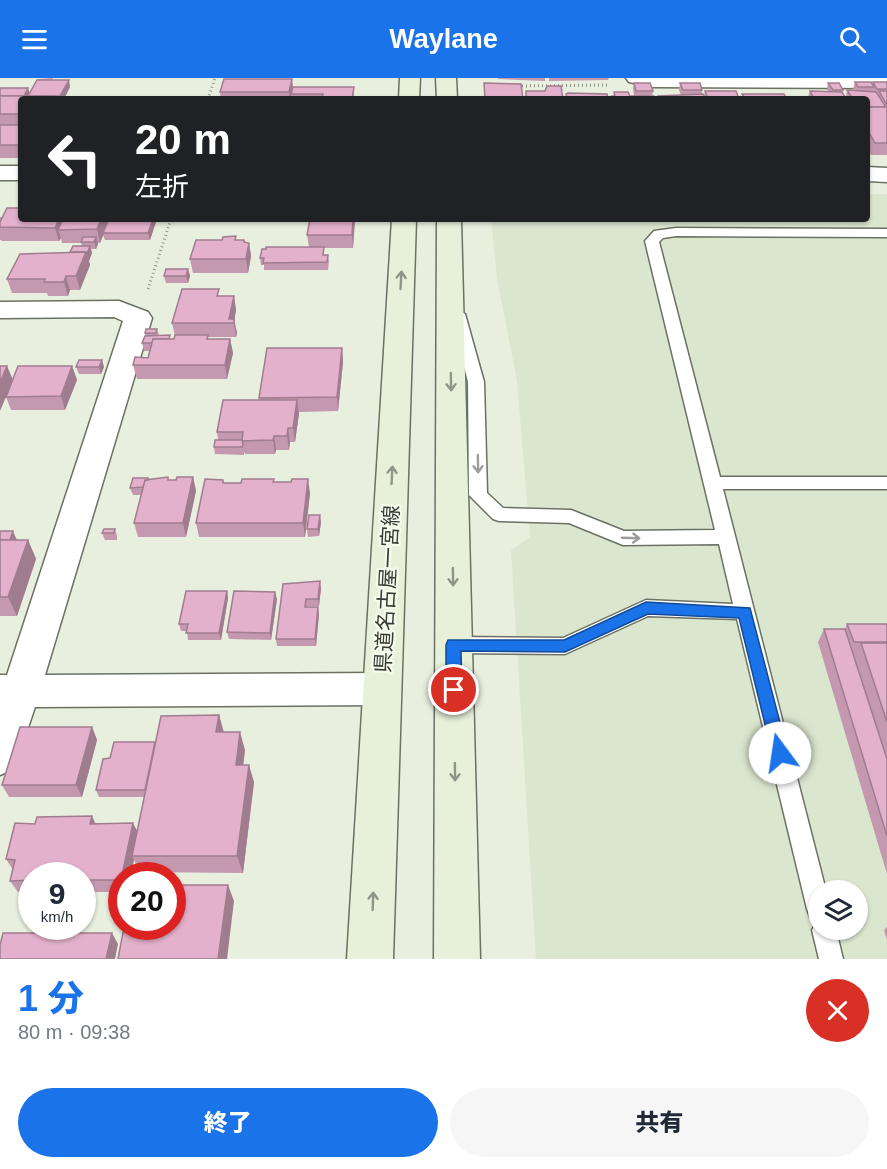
<!DOCTYPE html>
<html lang="ja">
<head>
<meta charset="utf-8">
<style>
	body { margin:0; font-family:Helvetica,"Noto Sans JP",sans-serif; background:#f6f6f7; color:#1f2937; height:100vh; display:flex; flex-direction:column; font-size:22px; white-space:nowrap }
	* { box-sizing:border-box; margin:0 }
	p { font-size:20px; color:#747a83 }
	.icon { flex:none; width:33px; height:33px; fill:none; stroke:currentColor; stroke-width:2; stroke-linecap:round; stroke-linejoin:round }
	.map { position:relative; height:881px; overflow:hidden }
	.details { display:flex; flex-direction:column; background:#fff; flex:1 }
	.details>* { flex:none }
	.hud { position:absolute; left:18px; top:18px; width:852px; height:126px; border-radius:6px; box-shadow:0 2px 4px #0004; background:#202124; color:#fff; overflow:hidden }
	.tools { position:absolute; left:808px; top:802px; display:grid; gap:12px }
	.tools a { display:grid; place-items:center; width:60px; height:60px; border-radius:50%; background:#fff; box-shadow:0 2px 4px #0004; font-size:30px }
	.speed { position:absolute; left:18px; top:784px; display:flex; gap:12px; font-size:30px; font-weight:700; text-align:center }
	.speed>* { display:grid; place-content:center; width:78px; height:78px; border-radius:50%; background:#fff; box-shadow:0 2px 4px #0004; line-height:1 }
	.speed small { font-size:15px; font-weight:400 }
	.speed .limit { border:9px solid #d22; background:#fff; color:#111 }
	.pin { position:absolute; display:grid; place-items:center; width:51px; height:51px; color:#fff; margin:-26px; border:3px solid #fff; border-radius:50%; box-shadow:0 2px 6px #0007 }
	.me { position:absolute; width:66px; margin:-33px; rotate:346deg; stroke-linejoin:round; filter:drop-shadow(0 0 4px #0008) }
	.turn { display:flex; align-items:center; gap:21px; height:126px; padding:0 18px; font-size:27px }
	.turn .icon { width:78px; height:78px; stroke-width:2.5 }
	.turn b { display:block; font-size:42px; line-height:51px }
	.round { display:grid; place-items:center; flex:none; width:63px; height:63px; border-radius:32px; background:#f6f6f7 }
	.headline { display:flex; align-items:center; justify-content:space-between; height:102px; padding:0 18px }
	h1 { font-size:36px; font-weight:800; line-height:45px; color:#1a73e8 }
	.action { display:flex; gap:12px; margin-top:auto; padding:12px 18px }
	.action a { flex:1; height:69px; border-radius:36px; background:#1a73e8; color:#fff; font-size:24px; font-weight:800; line-height:69px; text-align:center }
	.action a+a { background:#f6f6f7; color:#1f2937 }
	header { display:flex; justify-content:space-between; align-items:center; height:78px; padding:0 18px; background:#1a73e8; color:#fff; font-size:27px; font-weight:800 }
	.map>svg:first-child { display:block }
	.built { fill:#dbe6cf; fill-rule:evenodd }
	.lines { fill:none; stroke-linecap:round; stroke-linejoin:round }
	.service-casing { stroke:#6b7163; stroke-width:3 }
	.minor-casing { stroke:#6b7163; stroke-width:3 }
	.tertiary-casing { stroke:#6b7163; stroke-width:3 }
	.secondary-casing { stroke:#6b7163; stroke-width:3 }
	.path { stroke:#90958a; stroke-width:3; stroke-dasharray:1 3; stroke-linecap:butt }
	.service { fill:#fff; fill-rule:evenodd }
	.minor { fill:#fff; fill-rule:evenodd }
	.tertiary { fill:#fff; fill-rule:evenodd }
	.secondary { fill:#e7f1d9; fill-rule:evenodd }
	.wall { fill:#c498af }
	.shaded-wall { fill:#a07c8f }
	.building { fill:#e4b1cc; stroke:#a07c8f; stroke-width:1.5 }
	.oneway { stroke:#909687 }
	.oneway2 { stroke:#9c9d9a }
	.route { fill:#1a73e8; stroke:#114b97; stroke-width:1.5 }
	.labels { text-anchor:middle; dominant-baseline:central; stroke-width:4.5; stroke-linejoin:round; paint-order:stroke }
	.street-label { font-size:21px; fill:#383b35; stroke:#f5fcec }
</style>
</head>
<body>
<header><svg class="icon" aria-label="menu" viewBox="0 0 24 24"><path d="M4 6h16M4 12h16M4 18h16"/></svg>Waylane<svg class="icon" aria-label="search" viewBox="0 0 24 24"><circle cx="10" cy="10" r="6"/><path d="M15 15l6 6"/></svg></header>
<div class="map">
<svg width="887" height="881" viewBox="0 0 887 881">
	<rect width="100%" height="100%" fill="#e8efdf"/>
	<path class="built" d="M867,116H887V881H536L511,472L530,459L517,303L497,201L491,141H867ZM819,813H858V852H819Z"/>
	<g class="lines">
		<defs>
			<path id="service" d="M676,150L887,151V159L676,158L663,160L659,164L720,399H887V411H723L826,813H819V852H836L843,881H819L812,852L818,842L810,839L807,831L737,541L648,538L565,576L454,575L447,573L444,567L447,561L454,559L563,560L646,522L733,526L719,466L623,467L569,445L499,443L493,441L469,417L468,304L451,236L458,232L465,236L484,304L487,415L503,430L571,432L624,453L715,452L645,163L654,153Z"/>
			<g id="minor">
				<path d="M626,0H887V10L652,9L629,4Z"/>
				<path d="M119,223L148,234L152,240L45,597L382,595L395,600L401,611L395,622L382,627L35,629L14,691L0,697V597H7L123,243L114,239L0,240V224Z"/>
			</g>
			<g id="tertiary">
				<rect x="0" y="88" width="21" height="14"/>
				<path d="M867,89L887,90V104L867,103Z"/>
			</g>
			<g id="secondary">
				<path d="M400,0H420L419,21H399Z"/>
				<path d="M436,0H456L457,21H437Z"/>
				<path d="M392,141H416L393,881H347Z"/>
				<path d="M437,141H461L480,881H434Z"/>
			</g>
		</defs>
		<use href="#service" class="service-casing"/>
		<use href="#minor" class="minor-casing"/>
		<use href="#tertiary" class="tertiary-casing"/>
		<use href="#secondary" class="secondary-casing"/>
		<g class="path">
			<path d="M518,8L609,7"/>
			<path d="M208,21L215,0"/>
			<path d="M148,211L171,141"/>
		</g>
		<use href="#service" class="service"/>
		<use href="#minor" class="minor"/>
		<use href="#tertiary" class="tertiary"/>
		<use href="#secondary" class="secondary"/>
	</g>
	<g class="wall">
		<path d="M53,0L52,2L70,9L64,21H21V80H0V10L30,15L38,2V1Z"/>
		<path d="M497,0H545V3L498,1Z"/>
		<path d="M549,0H609L608,2L549,3Z"/>
		<path d="M292,1L293,9H354V21H221L220,14Z"/>
		<path d="M855,4L872,6L873,4H887V77H871L867,71V21H847L846,19L847,12H855L853,11Z"/>
		<path d="M634,5L653,13L652,18L655,21H611L612,18H614V14L630,18H634L633,11Z"/>
		<path d="M680,5L702,12V16L704,18L705,13L739,21H657L658,18L681,17L679,12Z"/>
		<path d="M828,5L843,12V14L846,21H809L808,19L810,13L828,14L827,11Z"/>
		<path d="M0,139L21,141H157L150,162H105L103,157L100,165H98L96,171H91L92,175L89,183L90,187L80,212H70L68,218H48L47,215H12L7,201L70,174L82,168L81,165H62L61,160L59,163H2L1,162H0Z"/>
		<path d="M355,141L353,170H324V177H328L329,184L328,192H264V187H261L260,180L309,169L307,157Z"/>
		<path d="M237,162H244L245,164L249,165L251,178L248,195H193L190,181Z"/>
		<path d="M188,191L190,198L188,205H166L164,198Z"/>
		<path d="M220,218H234L236,232L234,241L237,255L236,259H208V261H230L233,275L227,301H137L133,287L148,280L150,273H144L142,265L145,258V255L157,251L159,257L171,261H174L175,258L172,245Z"/>
		<path d="M342,270L343,284L338,333L299,334L295,364H290L289,372H276L275,376H245L244,374V377L215,376L214,369L218,362L217,354L259,322V320Z"/>
		<path d="M102,282L104,289L101,296H79L76,289Z"/>
		<path d="M72,288L77,302L65,332H11L6,319L0,333L13,302Z"/>
		<path d="M193,399L196,413L186,459H138L134,445L141,417H133L130,410L149,402H176Z"/>
		<path d="M274,404L310,415L305,459H199L196,445L224,405Z"/>
		<path d="M321,444L319,458L308,459L307,451Z"/>
		<path d="M115,451L117,458V462H105L102,455Z"/>
		<path d="M0,453L17,462H28L36,481L17,538H0Z"/>
		<path d="M283,506L321,510L319,528H307V529L319,536L316,568H277L276,561Z"/>
		<path d="M227,513L228,520L221,562H188L187,553H181L179,546Z"/>
		<path d="M277,521L271,562L229,561L227,554Z"/>
		<path d="M847,546H887V796L818,564L824,551H845Z"/>
		<path d="M219,637L224,654L245,672L243,687L254,704L243,795L140,794L134,782L130,798H122V814H82V798H32V814H18L10,803L13,792L6,781L95,745H133L137,753L144,719H99L96,712L110,680L155,664Z"/>
		<path d="M92,649L97,662L82,719H9L2,707Z"/>
		<path d="M887,849V862L884,852Z"/>
	</g>
	<g class="shaded-wall">
		<path d="M292,1L293,14L291,16L292,21H290L289,14Z"/>
		<path d="M69,2L70,9L64,21H61L60,18Z"/>
		<path d="M28,10L30,16L29,18H23Z"/>
		<path d="M59,141H64L58,152L61,160L59,163L55,150Z"/>
		<path d="M101,141H110L100,165L97,151Z"/>
		<path d="M153,141H157L150,162L148,155Z"/>
		<path d="M353,141H355L353,170L352,157Z"/>
		<path d="M96,159L98,166L96,171L94,164Z"/>
		<path d="M249,165L251,178L248,195L246,181Z"/>
		<path d="M90,168L92,175L89,183L90,187L80,212L76,198Z"/>
		<path d="M188,191L190,198L188,205L186,198Z"/>
		<path d="M66,198L70,212L68,218L64,204Z"/>
		<path d="M234,218L236,232L234,245L229,241Z"/>
		<path d="M234,241L237,255L236,259L234,245Z"/>
		<path d="M230,261L233,275L227,301L225,287Z"/>
		<path d="M342,270L343,284L338,333L337,319Z"/>
		<path d="M102,282L104,289L101,296L99,289Z"/>
		<path d="M7,288L13,302L0,333V305Z"/>
		<path d="M72,288L77,302L65,332L61,318Z"/>
		<path d="M297,322L299,336L295,364L293,350Z"/>
		<path d="M288,350L290,364L289,372L287,358Z"/>
		<path d="M274,358L276,372L275,376L273,362Z"/>
		<path d="M193,399L196,413L186,459L183,445Z"/>
		<path d="M308,401L310,415L305,459L303,445Z"/>
		<path d="M320,437L321,444L319,458L318,451Z"/>
		<path d="M13,453L19,467L8,466Z"/>
		<path d="M28,462L36,481L17,538L8,519Z"/>
		<path d="M320,503L321,510L319,528L318,521Z"/>
		<path d="M227,513L228,520L221,562L219,555Z"/>
		<path d="M275,514L277,521L271,562L270,555Z"/>
		<path d="M318,529L319,536L316,568L315,561Z"/>
		<path d="M219,637L224,656L216,654Z"/>
		<path d="M92,649L97,662L82,719L76,707Z"/>
		<path d="M240,654L245,672L241,705L236,687Z"/>
		<path d="M249,687L254,704L243,795L237,778Z"/>
		<path d="M92,738L98,751L90,746Z"/>
		<path d="M133,745L139,757L132,778L134,782L130,798H122Z"/>
		<path d="M228,807L234,823L227,881H218Z"/>
		<path d="M112,855L118,866L115,881H106Z"/>
	</g>
	<g class="building">
		<path d="M224,1H292L289,14H220Z"/>
		<path d="M37,2H69L60,18H28Z"/>
		<path d="M855,4H871L874,9H858Z"/>
		<path d="M873,4H887V11H877Z"/>
		<path d="M484,5L521,6L523,21H485Z"/>
		<path d="M634,5H650L653,13H636Z"/>
		<path d="M680,5H700L702,12H683Z"/>
		<path d="M828,5H839L843,12H833Z"/>
		<path d="M547,8H561L563,21H526V13H545Z"/>
		<path d="M293,9H354L352,21H322L323,16H291Z"/>
		<path d="M0,10H28L24,18H0Z"/>
		<path d="M847,12L876,14L886,29H867V21H853Z"/>
		<path d="M705,13H736L739,21H708Z"/>
		<path d="M810,13L842,14L846,21H814Z"/>
		<path d="M879,13H887V27Z"/>
		<path d="M614,14H628L630,18H654L655,21H612V18H615Z"/>
		<path d="M568,15L607,16L608,21H567L566,16Z"/>
		<path d="M703,16L705,21H658V18Z"/>
		<path d="M742,16H784L786,20H790L791,21H745Z"/>
		<path d="M0,18H54L52,21H21V36H0Z"/>
		<path d="M867,29H887V65H875L867,51Z"/>
		<rect x="0" y="47" width="21" height="20"/>
		<path d="M7,130H21V141H59L55,150L0,149V144Z"/>
		<path d="M63,141H101L97,151L58,152Z"/>
		<path d="M109,141H153L148,155H103Z"/>
		<path d="M310,141H353L352,157H307Z"/>
		<path d="M236,158L235,162H244V164L249,165L246,181H190L196,162H222L223,159Z"/>
		<path d="M83,159H96L94,164H81Z"/>
		<path d="M73,168H90L87,176L86,174H70Z"/>
		<path d="M266,169H324L323,177H328L327,184L263,185L264,180H260L262,171H266Z"/>
		<path d="M86,174L76,198H66L64,204H44L45,201H7L20,176Z"/>
		<path d="M166,191H188L186,198H164Z"/>
		<path d="M182,211H219L217,218H234L229,241H234V245H172Z"/>
		<path d="M146,251H157L156,255H145Z"/>
		<path d="M170,257L169,261H153L152,265H142L145,258Z"/>
		<path d="M175,257H208L207,261H230L225,287H133L135,279L148,280L153,261H174Z"/>
		<path d="M267,270H342L337,319L259,320Z"/>
		<path d="M79,282H102L99,289H76Z"/>
		<path d="M0,288H7L0,305Z"/>
		<path d="M18,288H72L61,318L6,319Z"/>
		<path d="M223,322H297L293,350H288L287,358H274L273,362L242,363L243,354H217Z"/>
		<path d="M215,362H242L243,366L242,369H214Z"/>
		<path d="M168,399V402H176L177,399H193L183,445H134L145,402Z"/>
		<path d="M133,400H148V402H145L143,409L130,410Z"/>
		<path d="M205,401L223,402V405H241L242,401H274L273,404H291L292,401H308L303,445H196Z"/>
		<path d="M309,437H320L318,451H307Z"/>
		<path d="M104,451H115L114,455H102Z"/>
		<path d="M0,453H13L10,462H0Z"/>
		<path d="M0,462H28L8,519H0Z"/>
		<path d="M320,503L318,521H306L305,529H318L315,561H276L283,506Z"/>
		<path d="M186,513H227L219,555H186L188,546H179Z"/>
		<path d="M234,513L275,514L270,555L227,554Z"/>
		<path d="M847,546H887V564H854Z"/>
		<path d="M824,551H845L887,681V758Z"/>
		<path d="M861,565H887V644Z"/>
		<path d="M219,637L216,654H240L236,687H249L237,778H132L161,638Z"/>
		<path d="M20,649H92L76,707H2Z"/>
		<path d="M114,664H155L145,712H96L103,681L110,680Z"/>
		<path d="M92,738L90,746L133,745L121,802H82V798H32V802L10,803L15,782L6,781L15,745L35,746L37,739Z"/>
		<path d="M172,807H228L218,881H118L124,849H172Z"/>
		<path d="M3,855H112L106,881H0V867Z"/>
	</g>
	<defs><path id="oneway-shaft" d="M-6 0H5M1.5-3L5.5 0L1.5 3" fill="none" stroke-width="1.6" stroke-linecap="round" stroke-linejoin="round" transform="scale(1.5)"/></defs>
	<g class="oneway">
		<use href="#oneway-shaft" transform="translate(401 202) rotate(-87)"/>
		<use href="#oneway-shaft" transform="translate(451 304) rotate(89)"/>
		<use href="#oneway-shaft" transform="translate(392 397) rotate(-87)"/>
		<use href="#oneway-shaft" transform="translate(453 499) rotate(89)"/>
		<use href="#oneway-shaft" transform="translate(455 694) rotate(89)"/>
		<use href="#oneway-shaft" transform="translate(373 823) rotate(-88)"/>
	</g>
	<g class="oneway2">
		<use href="#oneway-shaft" transform="translate(478 386) rotate(89)"/>
		<use href="#oneway-shaft" transform="translate(631 460) rotate(2)"/>
	</g>
	<path class="route" d="M646,524L750,530L788,675L786,680L780,682L774,680L772,675L739,540L648,536L565,574L461,573L462,612L460,616L454,618L449,616L446,612V567L448,562H564Z"/>
	<g class="labels">
		<g class="street-label">
			<text transform="translate(387 511) rotate(-87)">県道名古屋一宮線</text>
		</g>
	</g>
</svg>
<div class="tools">
<a><svg class="icon" aria-label="layers" viewBox="0 0 24 24"><path d="M12 4l9 5-9 5-9-5zM3 14l9 5 9-5"/></svg></a>
</div>
<div class="speed"><div>9<small>km/h</small></div><div class="limit">20</div></div>
<div class="pin" style="left:454px;top:612px;background:#d93025"><svg class="icon" aria-label="arrive" viewBox="0 0 24 24"><path d="M6 21V4h12l-3 4 3 4H6"/></svg></div>
<svg class="me" style="left:780px;top:675px" viewBox="-20 -20 40 40"><circle r="19" fill="#fff"/><path d="M0-13L10 11 0 6-10 11z" fill="#1a73e8"/></svg>
<div class="hud">
<div class="turn"><svg class="icon" aria-label="left" viewBox="0 0 24 24"><path d="M17 20v-9H6M10 6l-5 5 5 5"/></svg><div><b>20 m</b>左折</div></div>
</div>
</div>
<section class="details">
<div class="headline"><div><h1>1 分</h1><p>80 m · 09:38</p></div><a class="round" style="background:#d93025;color:#fff"><svg class="icon" aria-label="close" viewBox="0 0 24 24"><path d="M6 6l12 12M18 6L6 18"/></svg></a></div>
<div class="action"><a>終了</a><a>共有</a></div>
</section>
</body>
</html>
